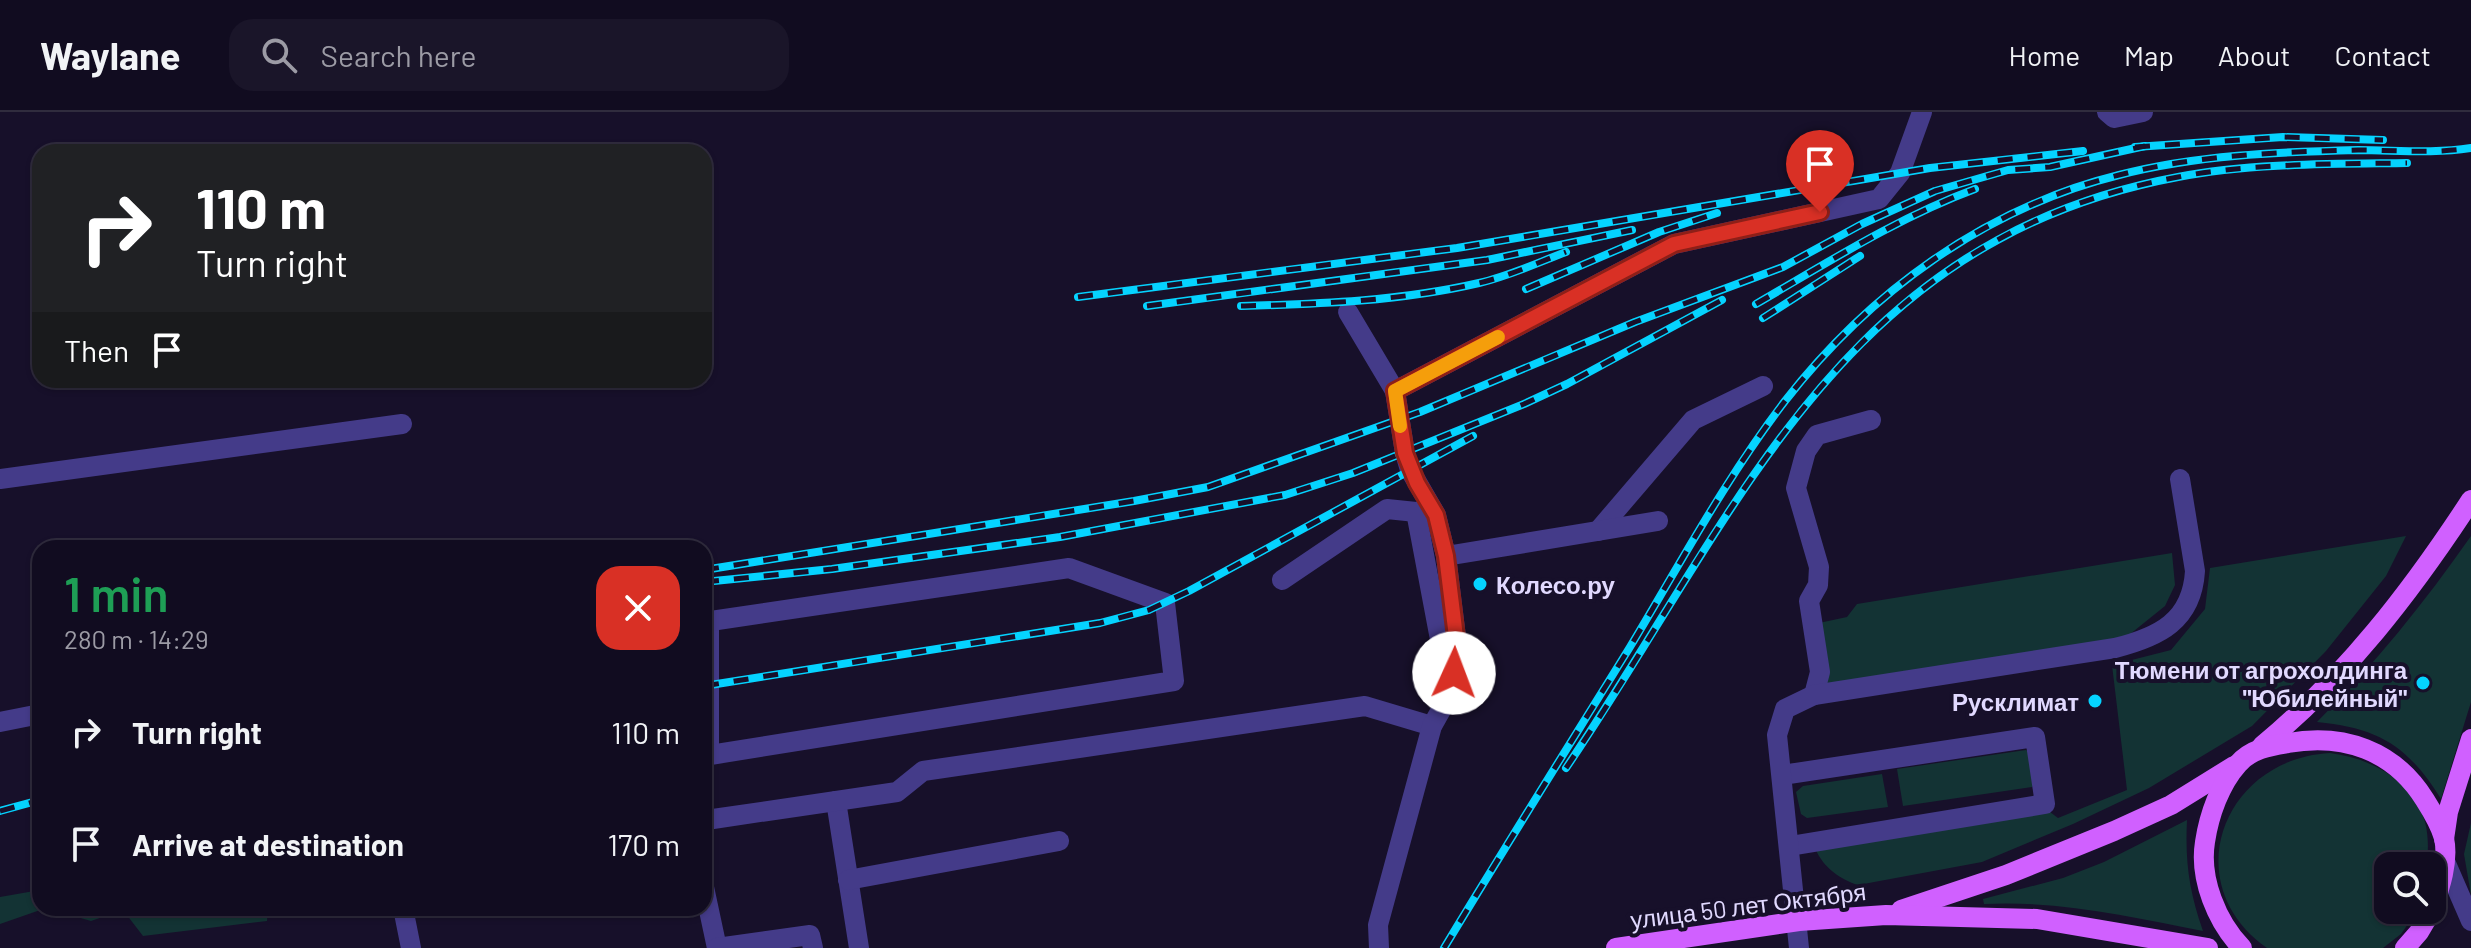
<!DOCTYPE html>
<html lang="en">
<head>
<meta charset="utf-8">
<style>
	body { margin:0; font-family:Barlow,sans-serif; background:#1a1529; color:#f1f3f6; height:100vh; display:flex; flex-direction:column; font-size:30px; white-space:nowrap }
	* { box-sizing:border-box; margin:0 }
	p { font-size:26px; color:#9c9ba5 }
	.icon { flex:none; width:44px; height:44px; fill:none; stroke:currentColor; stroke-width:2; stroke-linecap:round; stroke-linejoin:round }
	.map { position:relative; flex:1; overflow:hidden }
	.side { position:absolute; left:32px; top:428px; width:680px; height:376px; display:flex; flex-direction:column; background:#110c20; border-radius:24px; box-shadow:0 2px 6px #0004,0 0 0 2px #302c3e }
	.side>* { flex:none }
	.hud { position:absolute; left:32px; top:32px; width:680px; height:244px; border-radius:24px; box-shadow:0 2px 6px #0004,0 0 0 2px #302c3e; background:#202124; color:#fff; overflow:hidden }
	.buttons { position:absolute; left:2374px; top:740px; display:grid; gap:16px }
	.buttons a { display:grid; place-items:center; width:72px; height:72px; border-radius:16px; background:#110c20; box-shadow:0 2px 6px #0004,0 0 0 2px #302c3e; font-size:40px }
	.pin { position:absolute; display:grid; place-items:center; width:68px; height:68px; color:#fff; margin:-82px -34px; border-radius:50% 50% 50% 0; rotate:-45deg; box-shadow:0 0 8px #0007 }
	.pin .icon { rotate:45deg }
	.me { position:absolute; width:88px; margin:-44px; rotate:2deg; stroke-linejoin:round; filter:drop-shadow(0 0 6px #0008) }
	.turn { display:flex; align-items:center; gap:28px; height:168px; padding:0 32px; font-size:36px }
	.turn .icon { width:104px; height:104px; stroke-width:2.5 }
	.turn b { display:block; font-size:56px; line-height:68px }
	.then { display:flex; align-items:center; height:76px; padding:0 32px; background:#0003; gap:16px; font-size:30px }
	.round { display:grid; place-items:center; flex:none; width:84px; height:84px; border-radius:24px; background:#1a1529 }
	.headline { display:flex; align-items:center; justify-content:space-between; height:136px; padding:0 32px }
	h1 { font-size:48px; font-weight:600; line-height:60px; color:#1e9e55 }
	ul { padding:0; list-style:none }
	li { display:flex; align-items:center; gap:24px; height:112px; padding:0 32px }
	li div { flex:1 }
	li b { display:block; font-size:30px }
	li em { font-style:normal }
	header { display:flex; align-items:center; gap:48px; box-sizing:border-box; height:112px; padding:0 40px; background:#110c20; border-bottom:2px solid #302c3e }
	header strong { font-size:38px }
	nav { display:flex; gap:44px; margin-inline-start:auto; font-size:28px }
	.search { width:560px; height:72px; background:#1a1529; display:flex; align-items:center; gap:20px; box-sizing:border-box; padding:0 28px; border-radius:24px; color:#9c9ba5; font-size:30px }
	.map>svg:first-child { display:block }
	.green { fill:#133334 }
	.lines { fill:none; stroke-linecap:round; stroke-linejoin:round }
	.minor { stroke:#443b89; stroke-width:20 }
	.major { stroke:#d060ff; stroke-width:20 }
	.rail-casing { stroke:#05d3ff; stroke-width:8 }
	.rail { stroke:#17102a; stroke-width:5; stroke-dasharray:15; stroke-linecap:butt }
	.route-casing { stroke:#8d1f18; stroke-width:20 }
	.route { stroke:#d93025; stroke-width:14 }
	.slow { stroke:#f59e0b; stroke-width:14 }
	.poi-dot { fill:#05d3ff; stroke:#17102a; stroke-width:3 }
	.labels { text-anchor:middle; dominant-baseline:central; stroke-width:8; stroke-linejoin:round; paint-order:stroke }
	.poi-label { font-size:24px; font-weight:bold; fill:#e1d9ff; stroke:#17102a; text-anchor:end }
	.street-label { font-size:24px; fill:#e1d9ff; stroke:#17102a }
</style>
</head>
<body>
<header>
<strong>Waylane</strong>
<div class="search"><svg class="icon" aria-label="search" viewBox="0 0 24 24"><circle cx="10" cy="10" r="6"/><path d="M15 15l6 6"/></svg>Search here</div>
<nav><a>Home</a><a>Map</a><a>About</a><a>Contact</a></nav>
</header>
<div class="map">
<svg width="2471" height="836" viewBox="0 0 2471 836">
	<rect width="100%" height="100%" fill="#17102a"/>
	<g class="green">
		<path d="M2406,424L2386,464L2326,539L2252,614L2149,676L2073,712L1982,750L1858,773C1841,768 1823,755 1816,738L2050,700L2058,706L2127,678L2112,553L2171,538L2205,497L2210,456Z"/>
		<path d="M2471,424V590L2441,687C2408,634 2379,616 2317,610C2374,553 2425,490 2471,424Z"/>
		<path d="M2172,441L2175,473L2165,494L2124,527L1827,577L1819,511L1847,505L1857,492Z"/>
		<path d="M2026,638L2034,645L2037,667L2032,675L1903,694L1897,657Z"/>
		<path d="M2330,641C2370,646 2413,668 2425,710C2429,725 2428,740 2427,754H2388V798H2418L2401,822L2383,836H2267C2176,772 2222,647 2330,641Z"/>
		<path d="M1882,662L1888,695L1807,706L1801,702L1796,680L1803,674Z"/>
		<path d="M2187,708C2185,750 2189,779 2203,819C2134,805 2055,788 1984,792L1983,787L2063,766L2104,750Z"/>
		<path d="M2471,711V783L2464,742Z"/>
		<path d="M40,778V796H268L267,809L143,824L123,798L91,809L46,796L0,812V785Z"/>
	</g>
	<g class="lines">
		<g class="minor">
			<path d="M2107,0L2114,6L2143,0"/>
			<path d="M1348,200L1395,279"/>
			<path d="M0,367L402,312"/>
			<path d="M1598,419L1693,308L1763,274"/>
			<path d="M1446,444L1658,409"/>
			<path d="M1282,468L1387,397L1416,400L1448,570"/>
			<path d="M709,509V643"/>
			<path d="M704,510L1069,456L1165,491L1174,569L704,644"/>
			<path d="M1814,583L1820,560L1809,489L1818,473L1819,455L1796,376L1806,339L1817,323L1871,308"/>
			<path d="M0,610L40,602"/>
			<path d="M1782,663L2035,625L2045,692L1790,734"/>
			<path d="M836,689L859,836"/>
			<path d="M713,707L897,680L923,659L1365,594L1432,614"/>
			<path d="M2444,747L2471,809"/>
			<path d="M848,768L1059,729"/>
			<path d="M704,775L717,836"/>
			<path d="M403,796L411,836"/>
			<path d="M717,836L810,823L813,836"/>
			<path d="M1379,836L1378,813L1432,614L1450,582L1458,541L1446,444L1436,403L1410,358L1405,341L1395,279L1674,132L1879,87L1900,61L1922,0"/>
			<path d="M1799,836L1777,623L1785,597L1814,583L2115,536C2159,525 2192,509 2195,459L2180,367"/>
		</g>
		<g class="major">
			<path d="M2262,634C2346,564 2411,480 2471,388"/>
			<path d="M2444,727L2448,700L2471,627"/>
			<path d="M1901,798L2006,763L2114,719L2171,693L2234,654"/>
			<path d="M1616,836L1799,809L1886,803L2037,807L2208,836"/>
			<path d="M2242,836C2217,810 2199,767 2205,730C2209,703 2220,672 2238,652C2251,637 2269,634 2288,631C2343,621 2394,638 2425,688C2432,699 2440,712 2444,726C2449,749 2440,776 2432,798"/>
			<path d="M2405,836L2419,820L2432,798"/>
		</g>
		<defs>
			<g id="rail">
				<path d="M2135,35L2283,25L2383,28"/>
				<path d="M1526,177L1659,120L1717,101"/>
				<path d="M1078,185L1457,136L1930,56L2083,39"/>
				<path d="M1756,192C1827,151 1897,106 1975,77"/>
				<path d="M1147,194L1487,148L1632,118"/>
				<path d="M1241,194C1321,192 1401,189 1479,171C1509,164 1537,151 1566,140"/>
				<path d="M1763,206L1860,144"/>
				<path d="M704,458L1134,389L1208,375L1420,300L1635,210L1783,155L1862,112L1935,79L2008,58L2050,55L2145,34"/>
				<path d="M704,470L832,457L1060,425L1285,383L1353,361L1524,292L1567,272L1722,188"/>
				<path d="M704,574L1100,511L1149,498L1189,479L1473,324"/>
				<path d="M1566,656C1739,401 1839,128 2178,65C2250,51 2334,52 2407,51"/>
				<path d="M0,699L40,688"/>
				<path d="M1444,836C1505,735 1568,635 1630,535C1680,452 1726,366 1785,289C1869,181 1985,96 2119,63C2196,43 2278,40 2358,38C2396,38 2433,42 2471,36"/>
			</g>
		</defs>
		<use href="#rail" class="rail-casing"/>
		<use href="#rail" class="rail"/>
	</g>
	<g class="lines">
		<defs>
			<path id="route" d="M1454,561L1458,541L1446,444L1436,403L1417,371L1405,341L1395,279L1674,132L1820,100"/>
		</defs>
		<use href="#route" class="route-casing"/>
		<use href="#route" class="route"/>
		<path class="slow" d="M1400,314L1395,279L1498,225"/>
	</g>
	<g class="poi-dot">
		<circle cx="1480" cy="472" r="8"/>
		<circle cx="2423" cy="571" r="8"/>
		<circle cx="2095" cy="589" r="8"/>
	</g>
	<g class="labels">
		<g class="poi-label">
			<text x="1496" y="472" text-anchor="start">Колесо.ру</text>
			<text x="2407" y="557">Тюмени от агрохолдинга<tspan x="2407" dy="28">"Юбилейный"</tspan></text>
			<text x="2079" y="589">Русклимат</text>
		</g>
		<g class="street-label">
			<text transform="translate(1748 793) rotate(-7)">улица 50 лет Октября</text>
		</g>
	</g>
</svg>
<div class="buttons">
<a><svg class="icon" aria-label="search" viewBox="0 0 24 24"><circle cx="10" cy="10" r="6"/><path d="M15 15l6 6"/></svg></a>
</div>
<div class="pin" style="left:1820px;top:100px;background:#d93025"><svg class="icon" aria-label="arrive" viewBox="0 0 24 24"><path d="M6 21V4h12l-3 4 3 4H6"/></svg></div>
<svg class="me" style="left:1454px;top:561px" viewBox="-20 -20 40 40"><circle r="19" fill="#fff"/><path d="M0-13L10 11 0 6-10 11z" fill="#d93025"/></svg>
<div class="hud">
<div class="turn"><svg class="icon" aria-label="right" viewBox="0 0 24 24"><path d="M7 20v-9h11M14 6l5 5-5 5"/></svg><div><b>110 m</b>Turn right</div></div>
<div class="then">Then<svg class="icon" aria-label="arrive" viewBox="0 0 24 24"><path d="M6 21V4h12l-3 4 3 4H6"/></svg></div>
</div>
<section class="side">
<div class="headline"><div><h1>1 min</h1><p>280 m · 14:29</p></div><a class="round" style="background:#d93025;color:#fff"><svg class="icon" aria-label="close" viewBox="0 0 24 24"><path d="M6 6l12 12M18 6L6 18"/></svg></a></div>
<ul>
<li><svg class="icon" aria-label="right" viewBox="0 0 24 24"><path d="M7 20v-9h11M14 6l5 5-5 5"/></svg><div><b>Turn right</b></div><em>110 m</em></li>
<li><svg class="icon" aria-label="arrive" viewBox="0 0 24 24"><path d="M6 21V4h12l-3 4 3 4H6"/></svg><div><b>Arrive at destination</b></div><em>170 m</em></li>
</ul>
</section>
</div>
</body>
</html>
